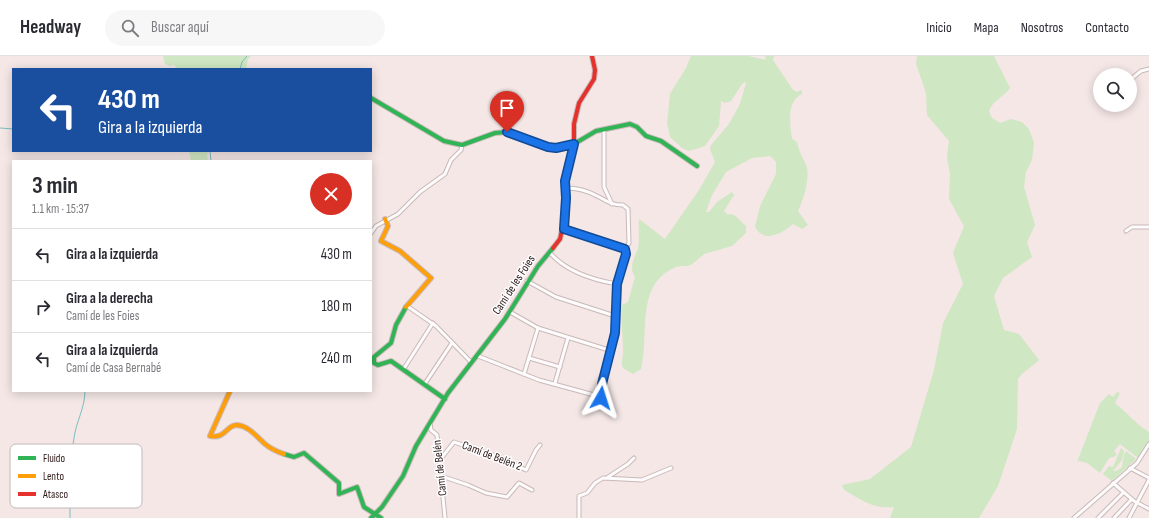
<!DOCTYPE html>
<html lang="es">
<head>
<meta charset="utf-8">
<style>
	body { margin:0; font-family:"Sofia Sans Condensed",sans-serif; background:#f7f7f7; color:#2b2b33; height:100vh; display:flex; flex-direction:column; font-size:15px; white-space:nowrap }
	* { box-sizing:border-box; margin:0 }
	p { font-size:13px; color:#7c7c81 }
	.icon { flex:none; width:22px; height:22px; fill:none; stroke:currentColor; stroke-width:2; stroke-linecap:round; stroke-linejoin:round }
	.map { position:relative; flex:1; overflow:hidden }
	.side { position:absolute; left:12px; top:104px; width:360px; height:232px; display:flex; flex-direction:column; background:#fff; border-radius:0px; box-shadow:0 2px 10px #0003 }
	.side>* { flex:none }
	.banner { position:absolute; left:12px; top:12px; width:360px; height:84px; border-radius:0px; box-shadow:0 2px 10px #0003; background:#1a4fa0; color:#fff; overflow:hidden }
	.controls { position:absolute; left:1093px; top:12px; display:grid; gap:8px }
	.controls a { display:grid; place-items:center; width:44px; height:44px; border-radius:50%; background:#fff; box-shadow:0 2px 10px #0003; font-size:20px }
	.pin { position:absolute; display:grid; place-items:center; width:34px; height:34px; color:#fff; margin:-41px -17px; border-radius:50% 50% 50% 0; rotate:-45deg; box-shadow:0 0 4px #0007 }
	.pin .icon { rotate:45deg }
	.me { position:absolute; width:44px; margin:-22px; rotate:6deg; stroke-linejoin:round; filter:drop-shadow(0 0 3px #0008) }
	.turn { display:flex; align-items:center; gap:14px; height:84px; padding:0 20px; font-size:18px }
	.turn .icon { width:52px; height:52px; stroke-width:2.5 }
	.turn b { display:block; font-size:28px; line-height:34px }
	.round { display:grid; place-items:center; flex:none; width:42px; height:42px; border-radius:21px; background:#f7f7f7 }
	.summary { display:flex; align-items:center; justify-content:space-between; height:68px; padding:0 20px }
	h1 { font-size:24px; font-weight:700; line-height:30px }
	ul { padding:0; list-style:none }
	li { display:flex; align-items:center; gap:12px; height:52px; padding:0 20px; border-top:1px solid #e1e1e2 }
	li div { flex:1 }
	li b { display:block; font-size:15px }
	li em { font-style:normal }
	header { display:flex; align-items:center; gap:24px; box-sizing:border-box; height:56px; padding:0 20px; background:#fff; border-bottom:1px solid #e1e1e2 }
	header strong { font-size:19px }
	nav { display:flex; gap:22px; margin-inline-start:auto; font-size:14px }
	.search { width:280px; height:36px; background:#f7f7f7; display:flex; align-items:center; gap:10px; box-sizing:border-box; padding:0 14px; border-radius:22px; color:#7c7c81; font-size:15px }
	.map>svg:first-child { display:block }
	.green { fill:#cfe7c2 }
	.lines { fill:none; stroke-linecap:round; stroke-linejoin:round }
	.stream { stroke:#7bbec2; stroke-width:1 }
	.street-casing { stroke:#cab9b9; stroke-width:5 }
	.fast-casing { stroke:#cab9b9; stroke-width:6 }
	.slow-casing { stroke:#cab9b9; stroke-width:6 }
	.jam-casing { stroke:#cab9b9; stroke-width:6 }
	.street { stroke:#fdfbfb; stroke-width:3 }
	.fast { stroke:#30b455; stroke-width:4 }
	.slow { stroke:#ff9f0a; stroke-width:4 }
	.jam { stroke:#e5322d; stroke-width:4 }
	.route-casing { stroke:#114b97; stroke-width:10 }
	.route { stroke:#1a73e8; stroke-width:7 }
	.labels { text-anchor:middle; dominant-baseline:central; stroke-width:3; stroke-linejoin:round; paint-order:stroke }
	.street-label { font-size:12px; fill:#2d1818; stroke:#fff }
	.key { fill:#fff; stroke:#c0baba; stroke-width:1 }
	.key-label { font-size:11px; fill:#2d1818 }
</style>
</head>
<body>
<header>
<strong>Headway</strong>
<div class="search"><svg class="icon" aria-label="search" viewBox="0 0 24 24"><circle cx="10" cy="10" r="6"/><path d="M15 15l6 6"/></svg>Buscar aquí</div>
<nav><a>Inicio</a><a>Mapa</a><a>Nosotros</a><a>Contacto</a></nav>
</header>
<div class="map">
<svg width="1149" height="462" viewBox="0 0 1149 462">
	<rect width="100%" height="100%" fill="#f4e7e6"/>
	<g class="green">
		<path d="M163,0H251L248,3L246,13H176L175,9L169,10L165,8Z"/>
		<path d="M691,0H748L766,4L765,0H774L773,4L793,34L797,36L802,34V38C786,45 790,69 792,83L797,86C799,96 802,100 806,109C811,120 803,145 798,155L808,169L802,173L793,168C783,177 764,188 755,171L760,150L776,118V106L770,100L752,102L726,116L712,139L706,156H709L717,146L732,136L734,139L724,155L727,158C738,158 738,164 746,170V177L732,190L704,198L691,209C685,211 682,209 676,211C634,228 650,280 641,313L633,318L623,312C620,305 624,301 623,294C623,278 620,264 622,249L628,246L635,221C628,210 635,202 638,192C640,183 638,172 639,163L665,183L699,134L715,106L710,93L711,89L729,68L740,48L746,27L745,26L742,28L731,45L725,47L721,45L719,70L705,90L689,95L682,92L670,81L667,67L670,38L686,12Z"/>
		<path d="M917,0H994L1010,32C1004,41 993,44 989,55L992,62L1000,67L1011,63L1022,66L1029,73L1034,87L1032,104L1026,116L1024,131L1035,169L1027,186L1032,201L1003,222L994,240L1004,274L1019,278L1039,304C1032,311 1023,315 1018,323L1017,373L998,430L979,462H890L894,451C872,453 862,444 844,434L842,429L870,423L911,391L934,314L943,267L963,228L953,197L964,170L949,143L950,118L947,101L949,85L927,59L926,37L916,8Z"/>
		<path d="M189,95H210L207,98L208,105H191Z"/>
		<path d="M1117,336L1120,337L1115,347C1125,355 1138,370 1149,376V385L1138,402L1120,388L1114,395L1116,397V400L1109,402L1100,417L1087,407L1079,405L1077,406L1100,347L1109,338L1113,341Z"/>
		<path d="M1121,392L1124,395L1122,404L1113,415H1117L1122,411L1124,399L1126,395L1136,403L1112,425L1103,418L1109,410L1113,411Z"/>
	</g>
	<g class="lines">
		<g class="stream">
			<path d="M240,13L242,6L247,0"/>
			<path d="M0,72L13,73"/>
			<path d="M210,95L211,105"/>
			<path d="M70,462C70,435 69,409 74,382C76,366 85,352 85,335"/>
		</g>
		<defs>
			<g id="street">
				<path d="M1130,24L1141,15L1149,13"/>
				<path d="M604,74V131L612,148"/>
				<path d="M566,132C576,132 588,135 597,140C607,145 611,149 623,149L628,153L629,187L625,193L626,198L617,228L615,277L602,328L601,339"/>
				<path d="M564,173L625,193"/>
				<path d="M1126,175L1132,171H1149"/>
				<path d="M371,177L376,170L398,158L420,136L445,118L451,104L461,94L462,89"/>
				<path d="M550,197C566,215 593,224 617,228"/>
				<path d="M527,225L556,241L615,260"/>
				<path d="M407,250L436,270L471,306"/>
				<path d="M510,256L538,272L612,295"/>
				<path d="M478,300L539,324L594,339"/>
				<path d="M529,302L560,311"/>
				<path d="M403,314L433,267"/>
				<path d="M524,318L538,272"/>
				<path d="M555,327L568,282"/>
				<path d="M424,329L452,287"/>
				<circle cx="598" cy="341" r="4"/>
				<path d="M430,367L431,374L437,379L445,462"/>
				<path d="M439,405L454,386L499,401L526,414L536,394L540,389"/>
				<path d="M1130,412L1149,422"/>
				<path d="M441,420L468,429L486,437L507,441L519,427L532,434"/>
				<path d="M608,421L628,408L634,402"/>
				<path d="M1113,427L1134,445L1149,453"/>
				<path d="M579,462V440L587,437L595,427L603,422L642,424L671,412"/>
				<path d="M1074,462L1137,407L1149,388"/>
				<path d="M1098,462L1123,437"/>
				<path d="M1114,462L1131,444"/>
				<path d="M1129,462L1149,424"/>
			</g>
			<g id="fast">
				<path d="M371,42L444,85L462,89L495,77L507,76L548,91L556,92L574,88L596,75L630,68L637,71L646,80L661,85L697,110"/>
				<path d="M406,251L396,269L391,287L374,301V307L378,309L391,305L445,343"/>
				<path d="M284,398L294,401L304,397L339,427V438L357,431L364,451L381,462"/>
				<path d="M371,462L382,451L403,420L416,390L448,337L505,263L538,210L553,192"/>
			</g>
			<g id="slow">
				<path d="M385,163L388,170L381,185L400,195L431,222L406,251"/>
				<path d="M230,335L210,380C226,383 226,369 237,369C249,370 257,381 265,388C271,393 278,396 284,398"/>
			</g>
			<path id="jam" d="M553,192L560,183L565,160V125L574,88V68L579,47L594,23L595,14L592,0"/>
		</defs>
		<use href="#street" class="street-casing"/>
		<use href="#fast" class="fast-casing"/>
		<use href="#slow" class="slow-casing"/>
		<use href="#jam" class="jam-casing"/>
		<use href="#street" class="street"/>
		<use href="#fast" class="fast"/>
		<use href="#slow" class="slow"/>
		<use href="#jam" class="jam"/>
	</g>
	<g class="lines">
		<defs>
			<path id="route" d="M507,76L548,91L556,92L574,88L565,125L566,142L564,173L625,193L626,198L617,228L615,277L602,328L601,342"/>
		</defs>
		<use href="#route" class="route-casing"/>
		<use href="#route" class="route"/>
	</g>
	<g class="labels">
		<g class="street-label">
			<text transform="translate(514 229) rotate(-57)">Camí de les Foies</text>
			<text transform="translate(492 400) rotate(21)">Camí de Belén 2</text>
			<text transform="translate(440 412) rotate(-96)">Camí de Belén</text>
		</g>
	</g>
	<rect x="10" y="388" width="132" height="64" rx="6" class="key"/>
	<rect x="18" y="400" width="18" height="4" fill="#30b455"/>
	<rect x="18" y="418" width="18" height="4" fill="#ff9f0a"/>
	<rect x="18" y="436" width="18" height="4" fill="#e5322d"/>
	<g class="key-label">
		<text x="43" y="406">Fluido</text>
		<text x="43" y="424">Lento</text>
		<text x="43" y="442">Atasco</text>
	</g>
</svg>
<div class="controls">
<a><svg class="icon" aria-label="search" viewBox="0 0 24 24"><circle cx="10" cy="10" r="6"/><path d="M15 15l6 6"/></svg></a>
</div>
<div class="pin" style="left:507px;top:76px;background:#d93025"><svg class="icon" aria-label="arrive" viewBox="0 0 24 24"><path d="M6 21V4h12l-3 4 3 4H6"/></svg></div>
<svg class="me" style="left:601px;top:342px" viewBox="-20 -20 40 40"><path d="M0-17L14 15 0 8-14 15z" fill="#1a73e8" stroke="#fff" stroke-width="4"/></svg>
<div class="banner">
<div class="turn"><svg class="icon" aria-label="left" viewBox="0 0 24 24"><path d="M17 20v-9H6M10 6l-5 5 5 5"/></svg><div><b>430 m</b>Gira a la izquierda</div></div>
</div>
<section class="side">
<div class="summary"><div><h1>3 min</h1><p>1.1 km · 15:37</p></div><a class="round" style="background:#d93025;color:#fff"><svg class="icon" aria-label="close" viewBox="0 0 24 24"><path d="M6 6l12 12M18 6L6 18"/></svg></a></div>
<ul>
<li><svg class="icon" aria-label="left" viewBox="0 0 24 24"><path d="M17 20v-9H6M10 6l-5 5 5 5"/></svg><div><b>Gira a la izquierda</b></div><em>430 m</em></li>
<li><svg class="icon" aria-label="right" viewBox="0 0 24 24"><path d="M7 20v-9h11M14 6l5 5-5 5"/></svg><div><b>Gira a la derecha</b><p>Camí de les Foies</p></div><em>180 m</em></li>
<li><svg class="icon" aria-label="left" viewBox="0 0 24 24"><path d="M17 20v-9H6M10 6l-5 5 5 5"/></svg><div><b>Gira a la izquierda</b><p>Camí de Casa Bernabé</p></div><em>240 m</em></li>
</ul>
</section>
</div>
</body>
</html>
